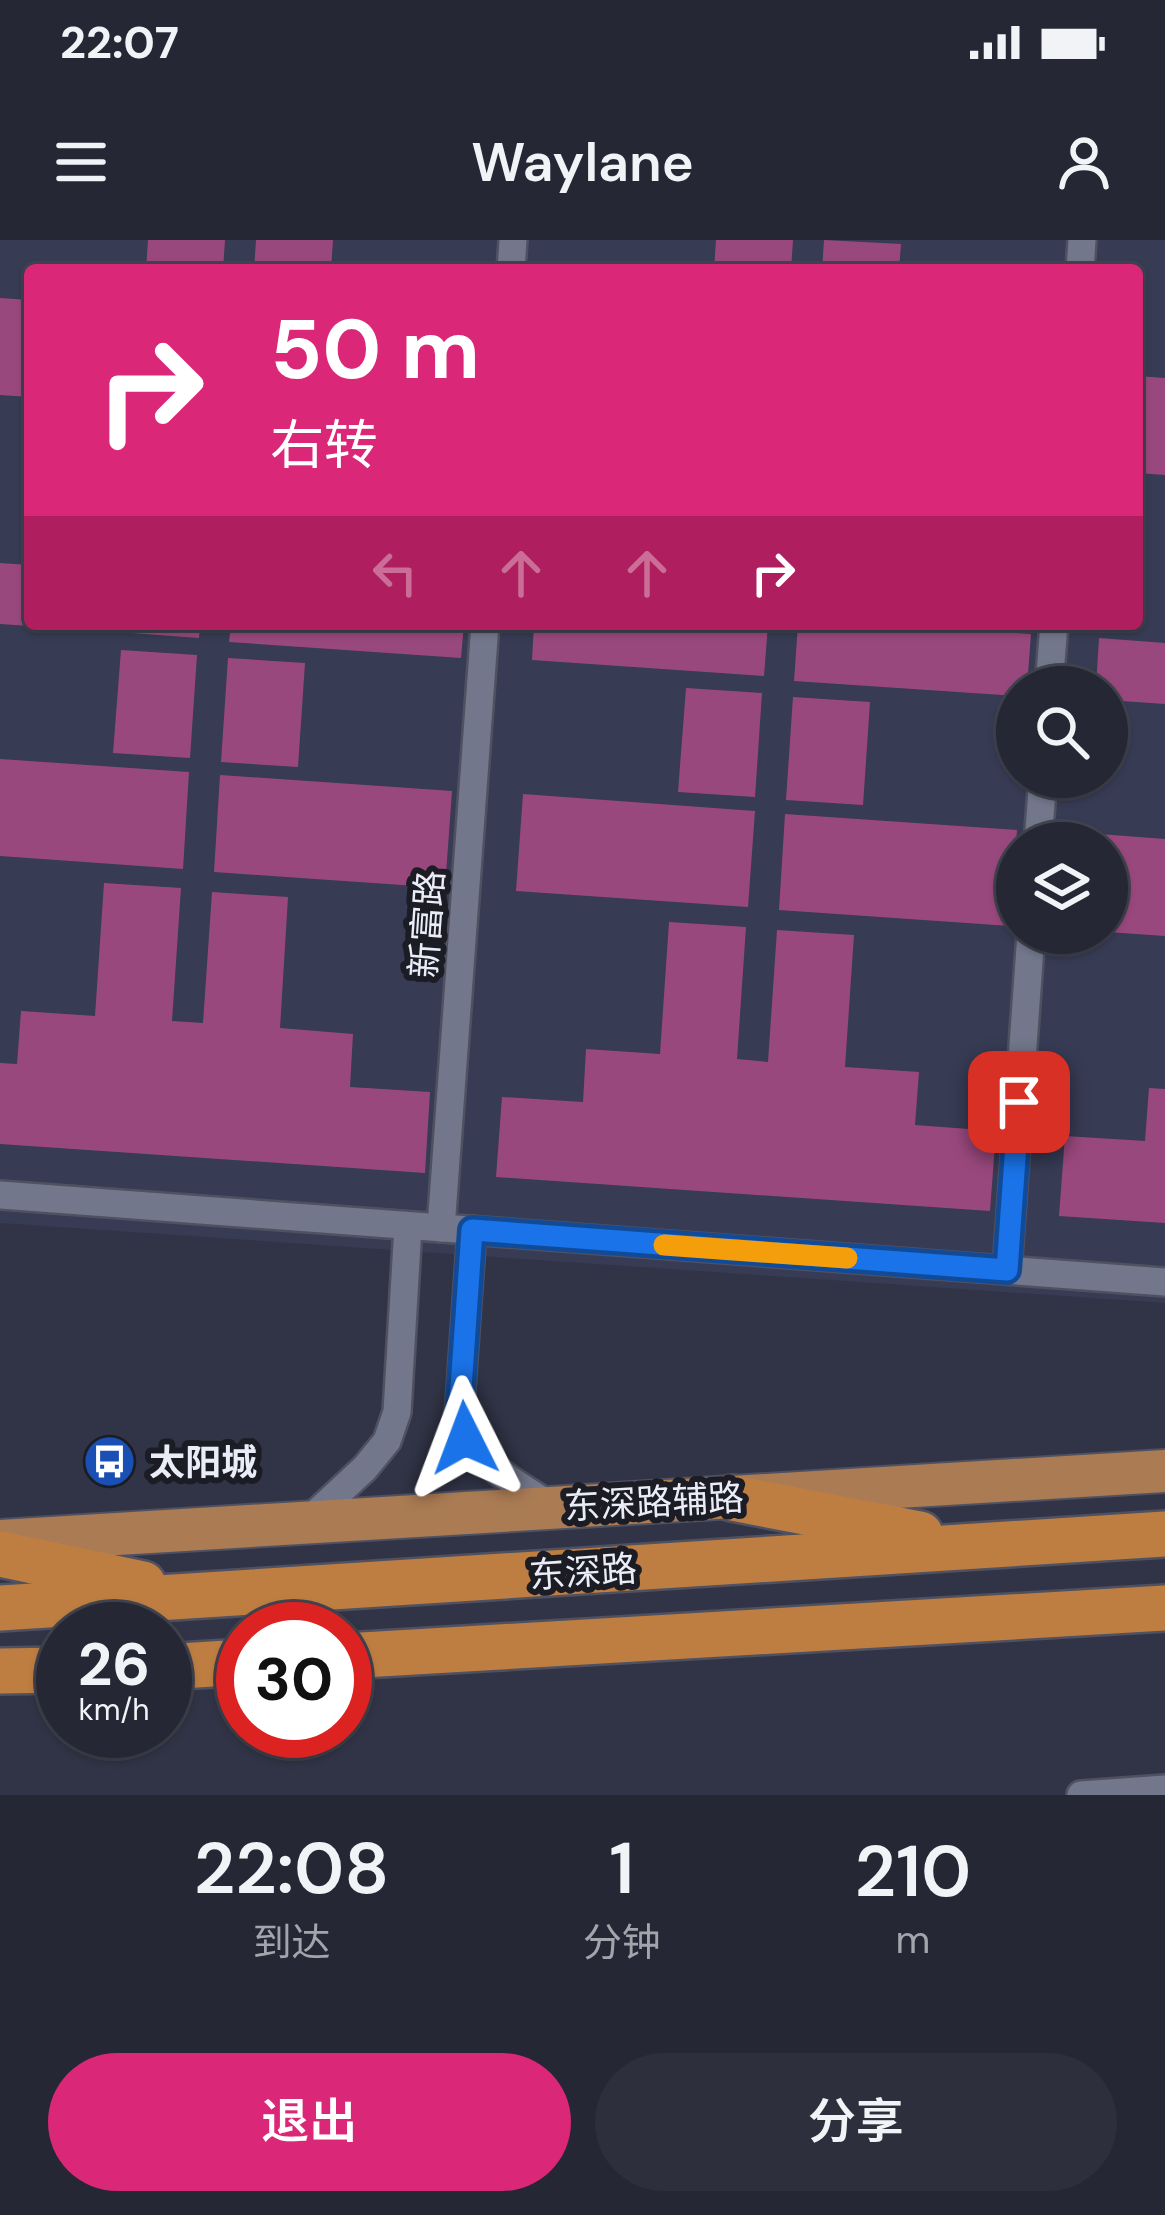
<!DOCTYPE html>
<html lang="zh">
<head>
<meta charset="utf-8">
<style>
	body { margin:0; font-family:"DM Sans","Noto Sans SC",sans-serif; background:#2d2f3c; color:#f1f3f6; height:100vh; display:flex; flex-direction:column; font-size:45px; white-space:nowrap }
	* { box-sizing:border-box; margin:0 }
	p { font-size:39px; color:#a3a5ac }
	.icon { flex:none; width:66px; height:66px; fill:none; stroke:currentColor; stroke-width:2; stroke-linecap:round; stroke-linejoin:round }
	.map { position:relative; height:1555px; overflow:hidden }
	.side { display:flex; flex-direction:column; background:#252734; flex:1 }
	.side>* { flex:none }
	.guide { position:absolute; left:24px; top:24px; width:1119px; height:366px; border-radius:12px; box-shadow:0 3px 9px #0004,0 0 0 3px #42444f; background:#db2777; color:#fff; overflow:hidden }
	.fabs { position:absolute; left:996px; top:426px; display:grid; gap:24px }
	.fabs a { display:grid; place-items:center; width:132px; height:132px; border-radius:50%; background:#252734; box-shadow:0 3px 9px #0004,0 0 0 3px #42444f; font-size:60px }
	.speed { position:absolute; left:36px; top:1362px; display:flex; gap:24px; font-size:60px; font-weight:700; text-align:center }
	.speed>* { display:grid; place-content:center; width:156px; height:156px; border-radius:50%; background:#252734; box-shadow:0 3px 9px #0004,0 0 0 3px #42444f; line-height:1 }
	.speed small { font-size:30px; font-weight:400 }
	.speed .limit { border:18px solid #d22; background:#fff; color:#111 }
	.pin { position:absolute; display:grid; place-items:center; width:102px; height:102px; color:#fff; margin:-51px; border-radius:24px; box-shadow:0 6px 18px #0006 }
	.me { position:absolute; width:132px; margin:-66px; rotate:357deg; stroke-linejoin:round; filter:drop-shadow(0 0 9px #0008) }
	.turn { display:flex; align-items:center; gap:42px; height:252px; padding:0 48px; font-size:54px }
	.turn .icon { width:156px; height:156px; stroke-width:2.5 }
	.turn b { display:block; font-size:84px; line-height:102px }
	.lanes { display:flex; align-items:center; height:114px; padding:0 48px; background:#0003; justify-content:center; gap:60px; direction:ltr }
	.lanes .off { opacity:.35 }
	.eta { display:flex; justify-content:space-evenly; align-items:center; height:204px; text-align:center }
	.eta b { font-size:72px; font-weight:600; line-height:84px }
	.button { display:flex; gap:24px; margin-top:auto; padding:24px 48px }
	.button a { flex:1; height:138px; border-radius:72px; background:#db2777; color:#fff; font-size:48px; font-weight:600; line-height:138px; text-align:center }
	.button a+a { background:#2d2f3c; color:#f1f3f6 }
	.status { display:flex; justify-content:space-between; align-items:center; height:84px; padding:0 60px; background:#252734; direction:ltr }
	.status svg { height:33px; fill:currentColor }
	header { display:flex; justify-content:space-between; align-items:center; height:156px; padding:0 48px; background:#252734; font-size:54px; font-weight:600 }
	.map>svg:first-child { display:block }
	.built { fill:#373b54; fill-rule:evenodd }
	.building { fill:#99487d }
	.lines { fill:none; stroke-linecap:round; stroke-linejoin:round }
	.minor-casing { stroke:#4f5161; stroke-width:32 }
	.primary-casing { stroke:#4f5161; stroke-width:46 }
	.trunk-casing { stroke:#4f5161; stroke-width:50 }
	.minor { stroke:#72778b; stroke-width:27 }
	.primary { stroke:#ab7c54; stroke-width:42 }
	.trunk { stroke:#be7e42; stroke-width:45 }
	.route-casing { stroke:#114b97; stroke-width:30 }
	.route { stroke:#1a73e8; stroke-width:21 }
	.slow { stroke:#f59e0b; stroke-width:21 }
	.labels { text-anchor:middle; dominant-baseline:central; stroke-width:12; stroke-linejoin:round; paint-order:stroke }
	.street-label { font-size:36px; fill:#eaecf8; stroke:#1b1c24 }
	.poi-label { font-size:36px; font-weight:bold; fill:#eaecf8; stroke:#1b1c24; text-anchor:start }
</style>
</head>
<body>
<div class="status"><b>22:07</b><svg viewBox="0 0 49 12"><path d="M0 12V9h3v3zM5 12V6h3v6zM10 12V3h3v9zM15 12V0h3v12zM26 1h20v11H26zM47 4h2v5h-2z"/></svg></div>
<header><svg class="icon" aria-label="menu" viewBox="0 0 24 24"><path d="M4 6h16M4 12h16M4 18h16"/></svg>Waylane<svg class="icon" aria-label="person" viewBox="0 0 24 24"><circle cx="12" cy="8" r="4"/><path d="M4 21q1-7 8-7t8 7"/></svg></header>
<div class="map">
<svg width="1165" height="1555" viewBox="0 0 1165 1555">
	<rect width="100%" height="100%" fill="#313446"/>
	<path class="built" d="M0,0H1165V1063L0,983ZM30,30H1137V384H30ZM1017,447H1107V537H1017ZM1017,603H1107V693H1017Z"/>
	<g class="building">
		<path d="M148,0H225L223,30H146Z"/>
		<path d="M256,0H333L331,30H254Z"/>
		<path d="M716,0H793L791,30H714Z"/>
		<path d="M824,0L901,4L899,30H822Z"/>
		<path d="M0,58L30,60V157L0,155Z"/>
		<path d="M1137,136L1165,138V235L1137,233Z"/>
		<path d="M0,323L30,325V386L0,384Z"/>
		<path d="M50,384H200L199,398L50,387Z"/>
		<path d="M231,384H464L461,418L229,402Z"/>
		<path d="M534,384H768L764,436L532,420Z"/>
		<path d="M798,384H884L1031,394L1027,447H1017V456L794,441Z"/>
		<path d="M1099,398L1165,403V464L1107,460V447H1096Z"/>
		<path d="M121,410L197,415L190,518L113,513Z"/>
		<path d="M228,418L305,423L298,527L221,522Z"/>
		<path d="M686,448L762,453L755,557L678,552Z"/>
		<path d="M793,457L870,462L863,565L786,560Z"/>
		<path d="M0,519L189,532L183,629L0,616Z"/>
		<path d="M220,535L452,551L445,648L214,632Z"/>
		<path d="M523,554L755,571L748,667L516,651Z"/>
		<path d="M785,574L1017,590L1010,686L779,670Z"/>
		<path d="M1086,593L1165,599V696L1107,692V603H1085Z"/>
		<path d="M104,643L181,648L172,781L203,783L212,652L288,657L280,788L353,794L350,847L430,852L425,933L0,904V823L17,824L21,771L95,776Z"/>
		<path d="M669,682L746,687L737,819L768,822L777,690L854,695L845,827L919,832L915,885L996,891L990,971L496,937L502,857L583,862L586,809L660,814Z"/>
		<path d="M1149,848L1165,849V983L1059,976L1065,896L1145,901Z"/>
	</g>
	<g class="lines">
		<defs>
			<g id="minor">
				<path d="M511,30L513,0"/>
				<path d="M1080,30L1082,0"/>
				<path d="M1049,447L1054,384"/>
				<path d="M1038,603L1043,537"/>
				<path d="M0,955L1165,1042"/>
				<path d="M441,988L485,384"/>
				<path d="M472,990L459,1177C472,1223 516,1243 554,1268"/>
				<path d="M1007,1030L1031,693"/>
				<path d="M307,1282L365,1228L387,1201L397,1172L408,986"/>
				<path d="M1081,1555L1165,1549"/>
			</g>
			<path id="primary" d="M0,1301L1165,1231"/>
			<g id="trunk">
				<path d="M732,1258L920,1294"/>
				<path d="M0,1314L143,1344"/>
				<path d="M0,1368L1165,1294"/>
				<path d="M345,1416L1165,1368"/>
				<path d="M165,1427L243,1422"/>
				<path d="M0,1431L63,1430"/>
			</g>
		</defs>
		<use href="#minor" class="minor-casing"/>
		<use href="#primary" class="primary-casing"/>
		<use href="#trunk" class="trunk-casing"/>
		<use href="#minor" class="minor"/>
		<use href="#primary" class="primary"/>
		<use href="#trunk" class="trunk"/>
	</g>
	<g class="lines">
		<defs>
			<path id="route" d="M465,1198L459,1177L472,990L1007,1030L1019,862"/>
		</defs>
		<use href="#route" class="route-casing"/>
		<use href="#route" class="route"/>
		<path class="slow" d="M664,1005L847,1018"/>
	</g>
	<defs>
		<symbol id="bus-disc" viewBox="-11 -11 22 22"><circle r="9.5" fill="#1a4fb4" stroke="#1b1c24"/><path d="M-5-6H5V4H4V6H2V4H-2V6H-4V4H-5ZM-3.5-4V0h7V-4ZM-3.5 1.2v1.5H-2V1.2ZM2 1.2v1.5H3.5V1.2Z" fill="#fff"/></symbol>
	</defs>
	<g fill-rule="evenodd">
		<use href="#bus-disc" x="80" y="1192" width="59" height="59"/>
	</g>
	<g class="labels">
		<g class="street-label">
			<text transform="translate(427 684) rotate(-86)">新富路</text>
			<text transform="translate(654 1262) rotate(-3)">东深路辅路</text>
			<text transform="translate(583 1332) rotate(-4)">东深路</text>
		</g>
		<g class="poi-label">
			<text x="149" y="1222">太阳城</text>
		</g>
	</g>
</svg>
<div class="fabs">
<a><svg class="icon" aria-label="search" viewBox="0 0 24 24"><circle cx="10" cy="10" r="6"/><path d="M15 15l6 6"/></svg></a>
<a><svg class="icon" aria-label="layers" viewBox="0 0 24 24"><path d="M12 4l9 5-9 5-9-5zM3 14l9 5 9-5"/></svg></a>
</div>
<div class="speed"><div>26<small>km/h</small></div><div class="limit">30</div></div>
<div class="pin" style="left:1019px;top:862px;background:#d93025"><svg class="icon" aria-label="arrive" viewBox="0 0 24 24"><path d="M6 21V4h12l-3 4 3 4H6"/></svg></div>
<svg class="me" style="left:465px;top:1198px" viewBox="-20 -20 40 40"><path d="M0-17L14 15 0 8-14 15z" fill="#1a73e8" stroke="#fff" stroke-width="4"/></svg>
<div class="guide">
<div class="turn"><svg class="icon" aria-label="right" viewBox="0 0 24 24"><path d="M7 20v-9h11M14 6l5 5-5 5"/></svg><div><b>50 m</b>右转</div></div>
<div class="lanes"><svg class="icon off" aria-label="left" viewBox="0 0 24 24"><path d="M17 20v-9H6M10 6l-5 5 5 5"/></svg><svg class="icon off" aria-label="ahead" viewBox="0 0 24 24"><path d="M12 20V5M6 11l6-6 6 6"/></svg><svg class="icon off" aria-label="ahead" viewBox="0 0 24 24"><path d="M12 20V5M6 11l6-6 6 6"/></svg><svg class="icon" aria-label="right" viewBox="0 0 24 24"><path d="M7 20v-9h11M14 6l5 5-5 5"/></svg></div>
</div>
</div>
<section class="side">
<div class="eta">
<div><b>22:08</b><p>到达</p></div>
<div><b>1</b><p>分钟</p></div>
<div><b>210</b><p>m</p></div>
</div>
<div class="button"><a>退出</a><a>分享</a></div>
</section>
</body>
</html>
